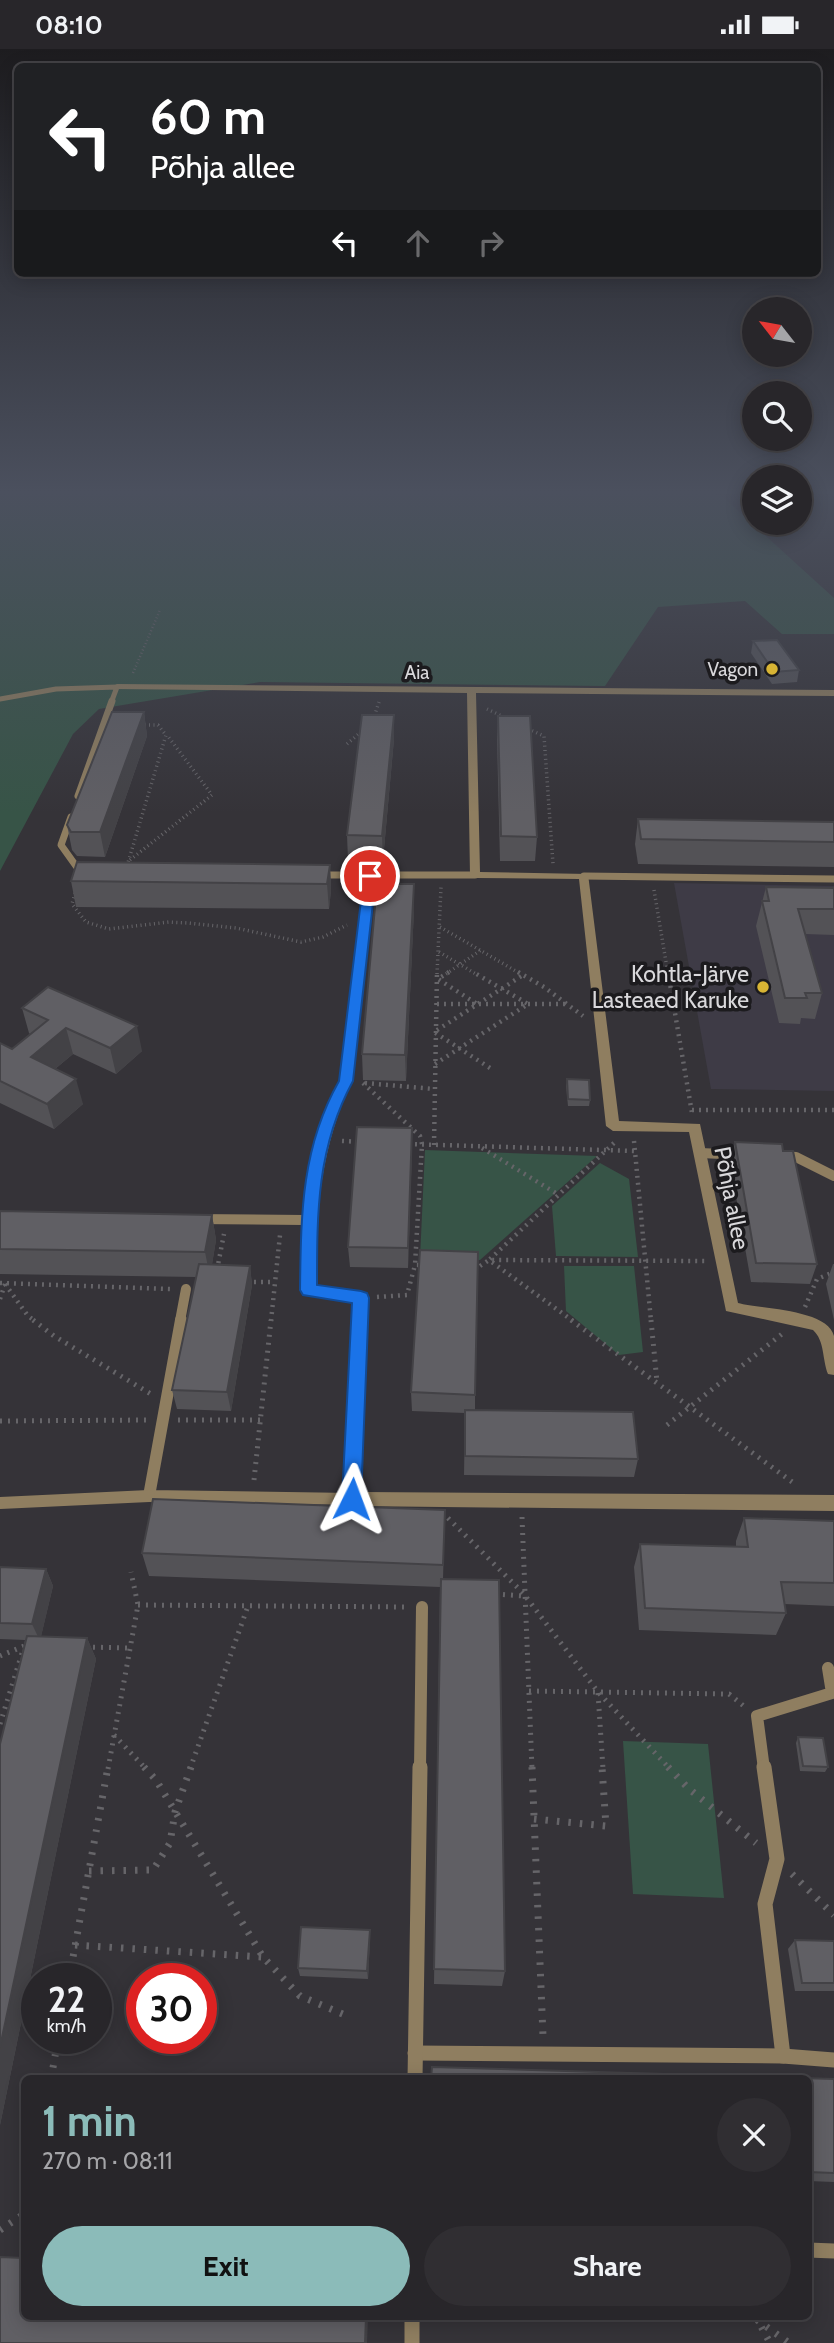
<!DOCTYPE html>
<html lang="en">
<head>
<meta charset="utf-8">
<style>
	body { margin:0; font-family:Cabin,sans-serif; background:#302e32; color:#f1f3f6; height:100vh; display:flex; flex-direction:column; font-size:26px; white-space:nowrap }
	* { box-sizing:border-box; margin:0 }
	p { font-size:23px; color:#a5a5a8 }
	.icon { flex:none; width:38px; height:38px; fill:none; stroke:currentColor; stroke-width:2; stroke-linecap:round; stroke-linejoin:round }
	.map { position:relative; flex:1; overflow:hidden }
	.side { position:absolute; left:21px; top:2026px; width:791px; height:245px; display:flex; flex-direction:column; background:#28262a; border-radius:10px; box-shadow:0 4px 18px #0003,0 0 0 2px #444347 }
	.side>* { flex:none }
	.banner { position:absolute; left:14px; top:14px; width:807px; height:214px; border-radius:10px; box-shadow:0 4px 18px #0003,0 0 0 2px #444347; background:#202124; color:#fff; overflow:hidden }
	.needle { width:46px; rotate:301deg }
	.buttons { position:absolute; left:742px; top:248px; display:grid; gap:14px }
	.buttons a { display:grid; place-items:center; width:70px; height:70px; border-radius:50%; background:#28262a; box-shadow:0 4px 18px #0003,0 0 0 2px #444347; font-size:35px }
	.speed { position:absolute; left:21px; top:1914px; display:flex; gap:14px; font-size:35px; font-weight:700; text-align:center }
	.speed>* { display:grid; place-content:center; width:91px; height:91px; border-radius:50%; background:#28262a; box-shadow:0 4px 18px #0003,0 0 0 2px #444347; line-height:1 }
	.speed small { font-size:18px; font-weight:400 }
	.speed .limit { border:10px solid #d22; background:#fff; color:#111 }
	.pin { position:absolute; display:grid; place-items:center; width:60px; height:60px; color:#fff; margin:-30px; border:4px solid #fff; border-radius:50%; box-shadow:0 2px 7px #0007 }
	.me { position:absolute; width:77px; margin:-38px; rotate:3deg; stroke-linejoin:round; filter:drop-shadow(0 0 5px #0008) }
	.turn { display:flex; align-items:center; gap:24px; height:147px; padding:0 21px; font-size:32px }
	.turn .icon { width:91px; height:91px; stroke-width:2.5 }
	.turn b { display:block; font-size:49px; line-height:60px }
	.lanes { display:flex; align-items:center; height:66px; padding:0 21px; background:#0003; justify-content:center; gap:35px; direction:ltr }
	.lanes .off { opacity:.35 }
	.round { display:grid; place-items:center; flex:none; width:74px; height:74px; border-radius:37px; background:#302e32 }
	.overview { display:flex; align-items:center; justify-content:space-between; height:119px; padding:0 21px }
	h1 { font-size:42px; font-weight:700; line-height:52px; color:#8bbbb9 }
	.primary-button { display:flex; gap:14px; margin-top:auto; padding:14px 21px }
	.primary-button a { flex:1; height:80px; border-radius:42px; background:#8bbbb9; color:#111; font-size:28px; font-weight:700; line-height:80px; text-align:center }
	.primary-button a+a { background:#302e32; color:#f1f3f6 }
	.status { display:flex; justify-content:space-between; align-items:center; height:49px; padding:0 35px; background:#28262a; direction:ltr }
	.status svg { height:19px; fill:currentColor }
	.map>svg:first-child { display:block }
	.built { fill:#3e3b46 }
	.green { fill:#375447 }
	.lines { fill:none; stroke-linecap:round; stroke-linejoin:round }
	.path-far4 { stroke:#666569; stroke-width:2.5; stroke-dasharray:1 2.5; stroke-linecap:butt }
	.path-far3 { stroke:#666569; stroke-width:3.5; stroke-dasharray:1 3.5; stroke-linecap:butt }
	.path-far2 { stroke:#666569; stroke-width:4.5; stroke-dasharray:2 5; stroke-linecap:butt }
	.path-far1 { stroke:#666569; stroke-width:5; stroke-dasharray:2 6; stroke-linecap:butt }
	.path { stroke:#666569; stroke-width:7; stroke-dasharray:2.5 9; stroke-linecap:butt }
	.lane-far4 { stroke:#8f7e60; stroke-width:5 }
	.lane-far3 { stroke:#8f7e60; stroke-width:7 }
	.lane-far2 { stroke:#8f7e60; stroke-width:10 }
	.lane-far1 { stroke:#8f7e60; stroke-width:12 }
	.lane { stroke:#8f7e60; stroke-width:15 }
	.street { fill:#8f7e60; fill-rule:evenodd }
	.wall { fill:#535256 }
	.shaded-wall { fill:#434246 }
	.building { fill:#605f64; stroke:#434246; stroke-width:2 }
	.route { fill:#1a73e8; stroke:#114b97; stroke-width:2 }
	.poi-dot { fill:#d8b434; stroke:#1c1b1e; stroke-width:2.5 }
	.labels { text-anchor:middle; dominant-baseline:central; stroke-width:7; stroke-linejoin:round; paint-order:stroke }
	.far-poi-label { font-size:19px; fill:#d9d8db; stroke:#1c1b1e; text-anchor:end }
	.far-street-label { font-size:19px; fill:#d9d8db; stroke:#1c1b1e }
	.poi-label { font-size:23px; fill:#d9d8db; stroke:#1c1b1e; text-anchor:end }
	.street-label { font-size:23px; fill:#d9d8db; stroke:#1c1b1e }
</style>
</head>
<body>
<div class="status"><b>08:10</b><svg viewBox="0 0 49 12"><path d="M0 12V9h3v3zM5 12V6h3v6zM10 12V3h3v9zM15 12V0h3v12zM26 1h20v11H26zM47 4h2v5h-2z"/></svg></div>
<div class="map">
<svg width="834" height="2294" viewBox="0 0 834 2294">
	<rect width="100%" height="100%" fill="#353338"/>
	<path class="built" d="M674,834L834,837V1042L711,1040Z"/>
	<g class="green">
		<path d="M0,443H708L722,447L834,549V585H782L745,552L658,558L605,637L260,633L99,660L73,685L0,822Z"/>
		<path d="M425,1101L597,1107L480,1211L420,1209Z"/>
		<path d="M600,1114L629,1130L638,1208L556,1207L552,1157Z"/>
		<path d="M564,1217H634L643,1303L619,1306L566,1262Z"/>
		<path d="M623,1692L708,1695L724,1849L633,1845Z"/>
	</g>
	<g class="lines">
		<path class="path-far4" d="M133,624L160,561"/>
		<g class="path-far3">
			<path d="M487,660L504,668"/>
			<path d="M373,671L379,653"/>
			<path d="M528,680L544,687L553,815"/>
			<path d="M347,695L362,682"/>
			<path d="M130,811L212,746L167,686"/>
			<path d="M127,817L166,686L158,676H141"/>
			<path d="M654,841L668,925"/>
			<path d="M75,844L72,855L86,873L109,880L169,873L188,874L236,879L301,893L323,888L347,876"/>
			<path d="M440,878L521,925"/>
			<path d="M439,903L476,925"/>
			<path d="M437,925L441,838"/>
			<path d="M446,925L481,901"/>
		</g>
		<g class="path-far2">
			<path d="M449,923L438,930L477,955"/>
			<path d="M518,923L544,938L583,967"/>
			<path d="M668,923L692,1064"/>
			<path d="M437,955H565"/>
			<path d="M435,1015L528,955L473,923"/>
			<path d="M490,1019L434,983L523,926"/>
			<path d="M363,1034L420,1087L422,1095L415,1216"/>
			<path d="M365,1034L434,1040"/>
			<path d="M692,1061H834"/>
			<path d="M342,1092L361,1093"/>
			<path d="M634,1092L651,1272"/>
			<path d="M408,1095L635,1102"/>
			<path d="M434,1096L437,923"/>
			<path d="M482,1099L559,1146"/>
			<path d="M473,1217H480L489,1211L707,1212"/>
			<path d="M217,1221L224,1185"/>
			<path d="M247,1233H275"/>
			<path d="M0,1234L171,1240"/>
			<path d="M5,1235L28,1267L35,1272"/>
			<path d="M377,1248L407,1246L415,1216H422"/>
			<path d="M0,1250L5,1235"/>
			<path d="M805,1258L817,1230L834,1223"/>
			<path d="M271,1272L280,1186"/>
			<path d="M573,1272L489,1211L615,1093"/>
		</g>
		<g class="path-far1">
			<path d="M33,1271L54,1287L151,1345"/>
			<path d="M571,1271L795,1435"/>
			<path d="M651,1271L657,1333"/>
			<path d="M178,1371H261"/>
			<path d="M0,1372L148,1371"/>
			<path d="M667,1376L782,1285"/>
			<path d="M254,1431L271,1271"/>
			<path d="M522,1468L532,1720"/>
			<path d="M448,1469L523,1544L598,1643L670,1720"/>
			<path d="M495,1545L524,1547"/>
			<path d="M138,1556L407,1558"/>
			<path d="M85,1598L130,1599"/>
			<path d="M0,1607L24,1597"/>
			<path d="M529,1642L729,1645L745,1658"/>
			<path d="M598,1644L603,1720"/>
			<path d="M0,1675L23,1601"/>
			<path d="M114,1686L146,1720"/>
			<path d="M108,1720L138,1556L131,1523"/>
			<path d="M190,1720L248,1557"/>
		</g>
		<g class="path">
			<path d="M144,1718L156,1731L263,1908L300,1947L345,1966"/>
			<path d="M532,1718L543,1987"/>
			<path d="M668,1718L688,1739L756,1794"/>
			<path d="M534,1770L606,1777L602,1718"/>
			<path d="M89,1822L153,1821L170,1794L175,1763L191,1718"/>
			<path d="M792,1825L834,1866"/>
			<path d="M75,1896L262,1908"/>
			<path d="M69,1930L108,1718"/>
			<path d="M51,2030L58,1990"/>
			<path d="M0,2181L24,2165"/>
			<path d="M756,2268L770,2294"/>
			<path d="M757,2271L789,2294"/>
		</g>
		<path class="lane-far4" d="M0,650L56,640L117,638L111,654"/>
		<g class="lane-far3">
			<path d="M78,747L112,652"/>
			<path d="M71,768L61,796L81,824H86"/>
			<path d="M318,826H475"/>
			<path d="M584,827L834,830"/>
		</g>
		<g class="lane-far2">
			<path d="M700,1104L745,1106"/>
			<path d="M781,1107L796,1108L834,1127"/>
			<path d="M180,1272L186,1240"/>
		</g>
		<g class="lane-far1">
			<path d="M181,1271L149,1447L352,1450"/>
			<path d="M0,1454L149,1447"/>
			<path d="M420,1720L422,1558"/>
			<path d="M764,1720L757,1667L832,1644L828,1619"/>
		</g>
		<g class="lane">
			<path d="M764,1718L777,1810L765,1855L783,2007"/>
			<path d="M415,2004L783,2007L834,2011"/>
			<path d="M415,2030L420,1718"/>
			<path d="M808,2201L834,2202"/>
			<path d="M412,2268V2294"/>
		</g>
		<g class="street">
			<path d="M117,635L834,641V647L476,644L480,823L588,825L619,1072L700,1075L738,1254C760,1260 828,1260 834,1287C834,1299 834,1314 834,1326L828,1325C822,1310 825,1292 813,1281L726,1262L689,1083L613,1082L606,1077L579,830L475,829L470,826L467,644L114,640L112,638Z"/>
			<path d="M370,824L375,827L352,1032C320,1100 316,1162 316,1236L361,1243L366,1245L368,1249L361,1443L834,1446V1462L352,1457L346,1455L344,1450L353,1254L304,1245L302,1241L303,1176L194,1175L189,1174L187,1170L189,1166L194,1165L304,1166L307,1134L318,1083L340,1032L365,827Z"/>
		</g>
	</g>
	<g class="wall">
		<path d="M753,592L799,621L797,633L772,635L751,604Z"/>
		<path d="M144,663L147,687L105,808L77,807L72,801L67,776Z"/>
		<path d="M394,666V690L383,811H348L347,786Z"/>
		<path d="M498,667L537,788L535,812H500L497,690Z"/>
		<path d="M638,770L834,773V818L638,815L635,795Z"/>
		<path d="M330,816L331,841L329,860L76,858L71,832Z"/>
		<path d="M766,838L834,839V886L805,885L822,944L815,970L801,969L800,975L779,974L756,877Z"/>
		<path d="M414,860L406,1032L363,1031L362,1005Z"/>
		<path d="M22,959L142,1002L116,1025L73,1005L55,1020L83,1055L54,1080L0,1054V994L12,1000L30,985L29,984Z"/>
		<path d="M567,1030L590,1051L589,1057H568L566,1037Z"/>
		<path d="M735,1093L817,1215L810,1235L751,1233L730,1113Z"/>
		<path d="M412,1099L408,1219L350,1218L348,1198Z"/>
		<path d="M0,1162L212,1166L216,1191L212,1215L250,1217L252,1236L231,1362L177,1360L172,1341L196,1228L0,1225Z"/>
		<path d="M833,1215H834V1271L826,1235Z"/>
		<path d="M411,1343L475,1346V1361L638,1410L634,1428L464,1426L465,1364L412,1362Z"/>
		<path d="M445,1461L443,1530L505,1922L502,1937L434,1935L440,1538L149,1527L142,1504Z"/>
		<path d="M744,1469L834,1472V1557L784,1555L786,1564L776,1586L639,1581L634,1518L640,1495L736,1498V1492Z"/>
		<path d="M0,1518L46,1520L53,1537L41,1587L87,1589L96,1610L0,2076V1695L25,1591L0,1590Z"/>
		<path d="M798,1688L828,1718L825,1723L800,1722L796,1694Z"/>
		<path d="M370,1881V1890L368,1930L300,1927L298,1919Z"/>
		<path d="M795,1891L834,1892V1942H795L788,1900Z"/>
		<path d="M808,2030H834V2133L808,2132Z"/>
	</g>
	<g class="shaded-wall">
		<path d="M144,663L147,687L105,808L100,783Z"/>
		<path d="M394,666V690L383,811L382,787Z"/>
		<path d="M330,816L331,841L329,860L327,835Z"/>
		<path d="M414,835V860L406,1032L405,1006Z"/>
		<path d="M137,977L142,1002L116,1025L110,999Z"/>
		<path d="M66,979L73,1005L38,1034L31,1008Z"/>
		<path d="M76,1030L83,1055L54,1080L47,1055Z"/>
		<path d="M412,1079V1099L408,1219V1199Z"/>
		<path d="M212,1166L216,1191L210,1228L205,1203Z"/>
		<path d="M250,1217L252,1236L231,1362L227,1343Z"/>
		<path d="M46,1520L53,1537L40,1592L32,1575Z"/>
		<path d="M87,1589L96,1610L0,2076V1998Z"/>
		<path d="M370,1881V1890L368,1930L367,1922Z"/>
		<path d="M366,2268H368L367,2294H365Z"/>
	</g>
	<g class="building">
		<path d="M777,591L799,621L774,623L753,592Z"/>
		<path d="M112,663H144L100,783H71L67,776Z"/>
		<path d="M362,666H394L382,787L347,786Z"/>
		<path d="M498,667H530L537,788L501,787Z"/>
		<path d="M638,770L834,773V793L641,790Z"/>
		<path d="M77,813L330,816L327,835L71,832Z"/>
		<path d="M377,835H414L405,1006L362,1005Z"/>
		<path d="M766,838L834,839V860H798L822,944H805L807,949H785L762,852H769Z"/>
		<path d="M48,938L137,977L110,999L66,979L31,1008L76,1030L47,1055L0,1032V994L12,1000L48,971L22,959Z"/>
		<path d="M567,1030L589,1031L590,1051L568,1050Z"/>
		<path d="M357,1078L412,1079L408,1199L348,1198Z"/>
		<path d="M735,1093L782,1095L783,1102H793L817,1215L756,1214Z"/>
		<path d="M0,1162L212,1166L205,1203L0,1200Z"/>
		<path d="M420,1201L478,1203L475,1346L411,1343Z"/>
		<path d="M199,1215L250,1217L227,1343L172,1341Z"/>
		<path d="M465,1361L633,1363L638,1410L465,1407Z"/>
		<path d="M153,1450L445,1461L443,1516L142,1504Z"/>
		<path d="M744,1469L834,1472V1534L781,1533L786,1564L645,1559L640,1495L748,1498Z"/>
		<path d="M0,1518L46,1520L32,1575L0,1574Z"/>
		<path d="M441,1530L499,1531L505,1922L434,1920Z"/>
		<path d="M27,1587L87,1589L0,1998V1695Z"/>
		<path d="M798,1688L823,1689L828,1718L803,1717Z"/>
		<path d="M301,1878L370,1881L367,1922L298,1919Z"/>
		<path d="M795,1891L834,1892V1934H802Z"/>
		<path d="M432,2018L834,2030V2124L808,2123V2030H431Z"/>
		<path d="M0,2208L24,2209V2268H366L365,2294H0Z"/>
	</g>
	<linearGradient id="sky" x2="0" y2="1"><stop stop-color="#1d1c1f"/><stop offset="0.58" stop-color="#4b505e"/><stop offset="1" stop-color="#4b505e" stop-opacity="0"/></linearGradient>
	<rect width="834" height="764" fill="url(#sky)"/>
	<path class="route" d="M370,823L376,827L353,1032C317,1098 317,1163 317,1236L361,1242L367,1244L369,1249L361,1450L359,1456L352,1459L345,1456L342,1450L352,1254L303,1246L300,1241C301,1166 301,1099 339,1032L364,827Z"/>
	<g class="poi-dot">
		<circle cx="772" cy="620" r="7"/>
		<circle cx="763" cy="938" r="7"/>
	</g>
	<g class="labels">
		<g class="far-poi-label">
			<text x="758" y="620">Vagon</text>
		</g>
		<g class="far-street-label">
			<text x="417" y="623">Aia</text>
		</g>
		<g class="poi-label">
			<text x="749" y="925">Kohtla-Järve<tspan x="749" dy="26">Lasteaed Karuke</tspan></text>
		</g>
		<g class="street-label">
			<text transform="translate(732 1149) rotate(79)">Põhja allee</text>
		</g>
	</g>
</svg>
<div class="buttons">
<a><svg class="needle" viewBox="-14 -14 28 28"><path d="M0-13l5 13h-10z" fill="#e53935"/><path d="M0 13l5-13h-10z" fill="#a5a5a8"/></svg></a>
<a><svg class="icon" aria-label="search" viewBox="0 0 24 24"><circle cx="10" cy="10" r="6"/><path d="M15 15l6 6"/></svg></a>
<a><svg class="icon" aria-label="layers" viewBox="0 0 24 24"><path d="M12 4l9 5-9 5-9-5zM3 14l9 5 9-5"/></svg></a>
</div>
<div class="speed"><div>22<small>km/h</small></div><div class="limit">30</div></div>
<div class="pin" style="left:370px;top:827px;background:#d93025"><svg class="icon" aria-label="arrive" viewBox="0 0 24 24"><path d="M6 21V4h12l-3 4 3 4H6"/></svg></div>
<svg class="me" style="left:352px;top:1450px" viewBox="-20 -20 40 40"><path d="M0-17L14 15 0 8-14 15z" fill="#1a73e8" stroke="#fff" stroke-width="4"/></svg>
<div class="banner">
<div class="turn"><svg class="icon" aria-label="left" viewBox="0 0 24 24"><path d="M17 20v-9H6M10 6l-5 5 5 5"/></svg><div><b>60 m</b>Põhja allee</div></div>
<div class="lanes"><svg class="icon" aria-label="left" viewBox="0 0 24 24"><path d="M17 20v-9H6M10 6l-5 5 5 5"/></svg><svg class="icon off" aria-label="ahead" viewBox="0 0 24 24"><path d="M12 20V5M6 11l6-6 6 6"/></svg><svg class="icon off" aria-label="right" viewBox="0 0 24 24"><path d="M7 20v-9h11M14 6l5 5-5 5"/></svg></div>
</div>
<section class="side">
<div class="overview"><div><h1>1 min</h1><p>270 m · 08:11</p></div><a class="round"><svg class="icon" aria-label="close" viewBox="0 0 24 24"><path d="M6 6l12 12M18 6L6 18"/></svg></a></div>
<div class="primary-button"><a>Exit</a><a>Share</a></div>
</section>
</div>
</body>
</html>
